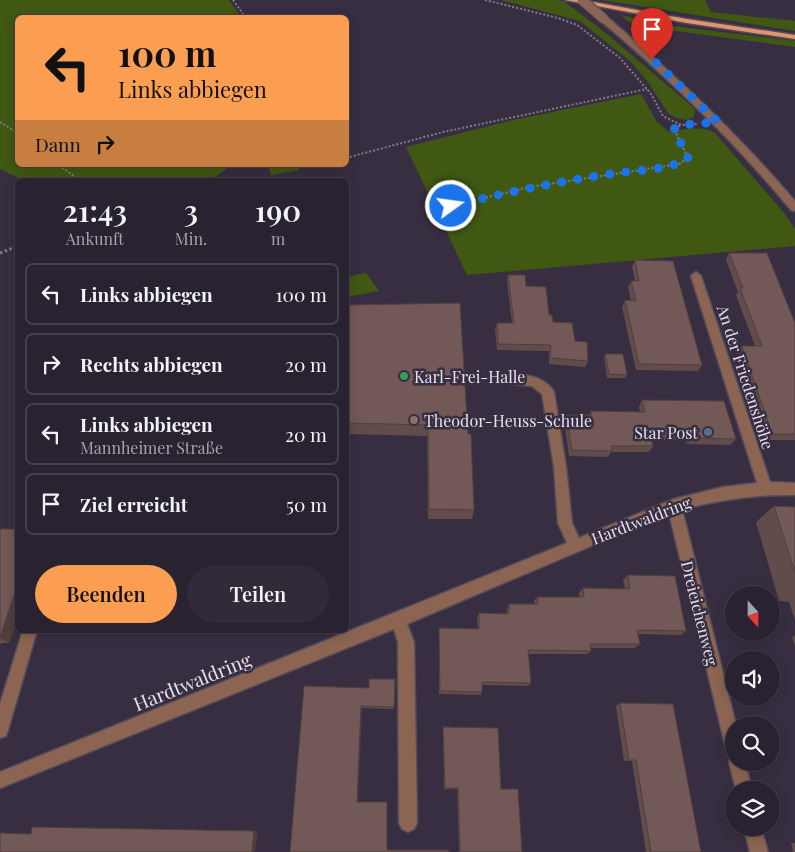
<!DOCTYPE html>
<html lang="de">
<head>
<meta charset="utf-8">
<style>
	body { margin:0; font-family:"Playfair Display",serif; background:#312b39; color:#f1f3f6; height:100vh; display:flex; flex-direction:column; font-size:19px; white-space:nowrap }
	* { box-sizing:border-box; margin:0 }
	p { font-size:16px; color:#a5a4ab }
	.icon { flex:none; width:28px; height:28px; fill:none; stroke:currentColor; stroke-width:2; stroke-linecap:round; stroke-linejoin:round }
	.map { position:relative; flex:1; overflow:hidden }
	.details { position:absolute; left:15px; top:178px; width:334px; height:455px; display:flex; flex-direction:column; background:#292331; border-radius:8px; box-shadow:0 2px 12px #0003,0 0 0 1px #45404d }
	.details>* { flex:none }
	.top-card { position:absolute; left:15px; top:15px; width:334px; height:152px; border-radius:8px; box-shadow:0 2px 12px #0003,0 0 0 1px #45404d; background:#fb9e51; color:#111; overflow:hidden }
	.needle { width:32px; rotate:159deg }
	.controls { position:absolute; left:725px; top:586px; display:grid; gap:10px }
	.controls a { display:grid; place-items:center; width:55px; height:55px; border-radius:50%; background:#292331; box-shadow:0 2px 12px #0003,0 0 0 1px #45404d; font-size:25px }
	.pin { position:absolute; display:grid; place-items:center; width:42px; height:42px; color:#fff; margin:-51px -21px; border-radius:50% 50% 50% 0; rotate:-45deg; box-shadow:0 0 5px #0007 }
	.pin .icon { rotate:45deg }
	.me { position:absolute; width:55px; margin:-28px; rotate:76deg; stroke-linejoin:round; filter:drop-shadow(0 0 4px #0008) }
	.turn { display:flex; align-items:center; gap:18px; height:105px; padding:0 20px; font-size:22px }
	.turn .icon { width:65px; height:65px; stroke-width:2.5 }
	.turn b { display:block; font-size:35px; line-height:42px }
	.then { display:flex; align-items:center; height:48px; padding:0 20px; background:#0003; gap:10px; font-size:19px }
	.eta { display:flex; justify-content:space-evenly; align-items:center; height:85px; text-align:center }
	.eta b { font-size:30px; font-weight:600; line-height:35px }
	.cta { display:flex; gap:10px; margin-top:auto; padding:10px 20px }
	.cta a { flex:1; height:58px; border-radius:30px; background:#fb9e51; color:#111; font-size:20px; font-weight:600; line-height:58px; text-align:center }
	.cta a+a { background:#312b39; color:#f1f3f6 }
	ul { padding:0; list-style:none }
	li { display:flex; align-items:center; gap:15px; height:62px; margin:0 10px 8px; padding:0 10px; border:2px solid #45404d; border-radius:8px }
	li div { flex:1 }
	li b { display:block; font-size:19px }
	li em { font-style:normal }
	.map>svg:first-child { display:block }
	.green { fill:#415813 }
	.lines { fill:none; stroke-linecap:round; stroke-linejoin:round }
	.minor-casing { stroke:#534b5c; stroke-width:3 }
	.major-casing { stroke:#534b5c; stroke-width:3 }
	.path-far1 { stroke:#807a89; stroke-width:2; stroke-dasharray:2 2; stroke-linecap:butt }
	.path { stroke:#807a89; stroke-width:3; stroke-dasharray:2.5 2.5; stroke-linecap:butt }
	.minor { fill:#8b6551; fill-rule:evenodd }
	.major { fill:#e2956b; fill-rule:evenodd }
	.minor-bridge-casing { stroke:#534b5c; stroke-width:11; stroke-linecap:butt }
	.minor-bridge { stroke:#8b6551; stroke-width:9 }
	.wall { fill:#624c4b }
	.shaded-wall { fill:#503e3d }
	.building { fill:#725857; stroke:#503e3d }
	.route { stroke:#1a73e8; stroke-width:9; stroke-dasharray:0 16.2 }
	.leisure-dot { fill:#2e9e5b; stroke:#372f41; stroke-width:2 }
	.education-dot { fill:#8d6e63; stroke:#372f41; stroke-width:2 }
	.service-dot { fill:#5c6f8a; stroke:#372f41; stroke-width:2 }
	.labels { text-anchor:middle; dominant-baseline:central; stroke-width:5; stroke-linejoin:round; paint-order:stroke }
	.poi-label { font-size:16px; fill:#e5e0ec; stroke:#372f41; text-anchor:start }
	.street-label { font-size:16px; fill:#e5e0ec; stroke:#372f41 }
	.near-street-label { font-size:19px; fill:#e5e0ec; stroke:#372f41 }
</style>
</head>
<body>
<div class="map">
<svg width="795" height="852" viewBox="0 0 795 852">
	<rect width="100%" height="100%" fill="#372f41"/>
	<g class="green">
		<path d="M0,0H229L241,17L18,18V165H232L210,180H23L0,169Z"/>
		<path d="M501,0H557L565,2L607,34L695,109L694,117L686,120L676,118L668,113L648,82L630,61L580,21Z"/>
		<path d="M602,0H705L711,12L795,21V31Z"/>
		<path d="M621,15L664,25L795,41V47L676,31C650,35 641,33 621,15Z"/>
		<path d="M641,94L657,122L669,132C683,130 702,125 715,133L785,214L795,229V246L467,275L406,147L513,120Z"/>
		<path d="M268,165H298L299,170L271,175Z"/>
		<path d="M366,273L379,291L346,297V277Z"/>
	</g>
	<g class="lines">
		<defs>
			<g id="minor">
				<path d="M601,17H607C674,74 738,134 795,201V211L791,210C734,141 670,79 601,21Z"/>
				<path d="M696,272L701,276L770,482L795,483V495C756,494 720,500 682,509L736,725H734V762H745L752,790H736L729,762L731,756L728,755L726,749L669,513L407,624L414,642L417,823L414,829L408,832L402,829L399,823L398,642L394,629L0,788V772L567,543L558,523L554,467L542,394L532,386L501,383L499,380L501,377C518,371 545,375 554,392L566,467L572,523L579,538L674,499L723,487L757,483L691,276Z"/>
				<path d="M23,630H37L8,730L6,736L0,738V704Z"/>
				<path d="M744,828H761L768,852H750Z"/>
			</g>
			<path id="major" d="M565,0H582L687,19L795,35V39L687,23Z"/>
		</defs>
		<use href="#minor" class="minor-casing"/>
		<use href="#major" class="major-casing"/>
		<g class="path-far1">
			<path d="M233,0L246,18"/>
			<path d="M485,0L558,18L577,25L620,58L651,94L663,116L681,125L698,124"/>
			<path d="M0,122L18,133"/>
			<path d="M346,158L443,132L647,89"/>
			<path d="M59,165L79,180"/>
			<path d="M306,165H320"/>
			<path d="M451,206L529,187L679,164L688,158L674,129L681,125"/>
		</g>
		<path class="path" d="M0,253L18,246"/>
		<use href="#minor" class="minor"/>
		<use href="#major" class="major"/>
		<defs>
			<path id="minor-bridge" d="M582,0L604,19"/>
		</defs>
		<use href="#minor-bridge" class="minor-bridge-casing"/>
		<use href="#minor-bridge" class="minor-bridge"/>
	</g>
	<g class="wall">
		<path d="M729,253L795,323V440H766L737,352L742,346H755L736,295L738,292L726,260Z"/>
		<path d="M635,260L702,365L698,371L636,370L622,307L625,300L631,301L628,287L631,281H635L632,267Z"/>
		<path d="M508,275L526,286L549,315L553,322L575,341L588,361L585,367L549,364V351L497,350L495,329L497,323H512L507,281Z"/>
		<path d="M346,305L468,434L474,510L472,519H428L427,436L346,434Z"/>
		<path d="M605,354L627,375L625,378H607L604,357Z"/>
		<path d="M642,400L736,439L730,445L687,444L686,440H651L653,446L649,452H611L608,457L569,456L564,421L566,415H589L591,411L640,412L639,407Z"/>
		<path d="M774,506L795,507V620L789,602L779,601L756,522Z"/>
		<path d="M0,529H18V616L9,643H1L0,646Z"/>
		<path d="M628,575L686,631L681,635L638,634L640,644L635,648H590L591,651L587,654H529L531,683L528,686L482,685V692L481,695L439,694V628L478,629L477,618L479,613L507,614V609L509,604H535L534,601L537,597H579V593L583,588L625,589L623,580Z"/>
		<path d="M795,636V647L792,637Z"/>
		<path d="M395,679L394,709L362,708L290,852L369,688Z"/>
		<path d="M620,703L701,852H646L632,761H624L616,706Z"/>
		<path d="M443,727L501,789L522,852H459L457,789H444L443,729Z"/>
		<path d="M791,843H795V852H793Z"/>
	</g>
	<g class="shaded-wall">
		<path d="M18,584V616L9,643L0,638Z"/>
		<path d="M361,706L362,708L358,802H357Z"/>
		<path d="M254,831H258L255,852H252Z"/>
	</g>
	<g class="building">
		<path d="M729,253H767L795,323V434H772L742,346H762L740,288H743Z"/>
		<path d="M635,260L673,261L702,365L639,364L625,300L636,301L631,281H639Z"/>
		<path d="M508,275H525L526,286L546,287L549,315H552L553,322L572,323L575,341L587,342L588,361L550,358L551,345L498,344L497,323H514Z"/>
		<path d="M460,303L468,434H471L474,510L429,509L428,425L346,423V305Z"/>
		<path d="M605,354H623L627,375L609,374Z"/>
		<path d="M642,400L724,401L736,439L692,438L690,434H650L653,446H611L612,451L572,450L566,415H592L591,411L645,412Z"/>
		<path d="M774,506L795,507V573Z"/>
		<path d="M0,529H18V584L0,637Z"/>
		<path d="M628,575L675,576L686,631L637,630L640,644H590L591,651L528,650L531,683L482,682V692L440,691L439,628L479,629V613L509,614V604H538L537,597H584L583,588L630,589Z"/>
		<path d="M369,679H395L394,707L361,706L357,802H387V850H449V852H290L304,686L369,688Z"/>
		<path d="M620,703L673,704L701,852H651L636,760H629Z"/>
		<path d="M443,727L498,728L501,789H518L522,852H460L458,788H445Z"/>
		<path d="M32,827L254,831L252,852H0V833L31,834Z"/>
	</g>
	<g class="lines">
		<path class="route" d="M451,206C504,193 556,182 610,174C634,170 669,171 688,158L674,129L681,125L718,122L652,59"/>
	</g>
	<circle class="leisure-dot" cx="404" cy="376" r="5"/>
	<circle class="education-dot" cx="414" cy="420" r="5"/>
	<circle class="service-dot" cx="708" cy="432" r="5"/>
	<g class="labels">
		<g class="poi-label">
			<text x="414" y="376">Karl-Frei-Halle</text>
			<text x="424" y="420">Theodor-Heuss-Schule</text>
			<text x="698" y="432" text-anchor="end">Star Post</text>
		</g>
		<g class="street-label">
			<text transform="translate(746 377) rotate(72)">An der Friedenshöhe</text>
			<text transform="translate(641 520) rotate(-21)">Hardtwaldring</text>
			<text transform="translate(700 613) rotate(76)">Dreieichenweg</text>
		</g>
		<g class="near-street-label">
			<text transform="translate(192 681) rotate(-22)">Hardtwaldring</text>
		</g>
	</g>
</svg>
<div class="controls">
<a><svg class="needle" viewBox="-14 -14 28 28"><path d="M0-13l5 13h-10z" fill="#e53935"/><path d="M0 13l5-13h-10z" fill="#a5a4ab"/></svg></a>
<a><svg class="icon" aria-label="sound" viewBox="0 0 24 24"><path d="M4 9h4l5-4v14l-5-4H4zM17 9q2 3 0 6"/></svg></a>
<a><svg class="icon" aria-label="search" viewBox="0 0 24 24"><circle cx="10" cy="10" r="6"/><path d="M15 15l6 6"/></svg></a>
<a><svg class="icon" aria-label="layers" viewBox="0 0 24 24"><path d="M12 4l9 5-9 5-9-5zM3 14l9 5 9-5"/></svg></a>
</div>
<div class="pin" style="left:652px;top:59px;background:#d93025"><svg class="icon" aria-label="arrive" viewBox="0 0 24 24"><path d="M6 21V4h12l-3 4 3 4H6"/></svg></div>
<svg class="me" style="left:451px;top:206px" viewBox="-20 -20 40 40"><circle r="17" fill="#1a73e8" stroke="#fff" stroke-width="3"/><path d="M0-11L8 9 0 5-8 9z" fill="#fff"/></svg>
<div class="top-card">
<div class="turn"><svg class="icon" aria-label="left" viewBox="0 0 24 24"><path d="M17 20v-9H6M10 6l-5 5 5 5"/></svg><div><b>100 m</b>Links abbiegen</div></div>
<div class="then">Dann<svg class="icon" aria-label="right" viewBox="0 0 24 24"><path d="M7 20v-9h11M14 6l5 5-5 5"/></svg></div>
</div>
<section class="details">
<div class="eta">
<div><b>21:43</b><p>Ankunft</p></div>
<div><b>3</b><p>Min.</p></div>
<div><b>190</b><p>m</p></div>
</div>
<ul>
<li><svg class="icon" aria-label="left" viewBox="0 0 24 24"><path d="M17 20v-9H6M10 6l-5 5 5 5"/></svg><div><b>Links abbiegen</b></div><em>100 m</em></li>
<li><svg class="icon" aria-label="right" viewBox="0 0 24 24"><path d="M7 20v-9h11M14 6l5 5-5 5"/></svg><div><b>Rechts abbiegen</b></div><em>20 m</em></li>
<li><svg class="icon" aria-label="left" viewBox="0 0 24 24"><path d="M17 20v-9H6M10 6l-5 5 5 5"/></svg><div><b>Links abbiegen</b><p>Mannheimer Straße</p></div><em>20 m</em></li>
<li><svg class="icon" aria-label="arrive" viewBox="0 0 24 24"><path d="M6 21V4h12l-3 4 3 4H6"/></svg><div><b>Ziel erreicht</b></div><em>50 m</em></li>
</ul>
<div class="cta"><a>Beenden</a><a>Teilen</a></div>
</section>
</div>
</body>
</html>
